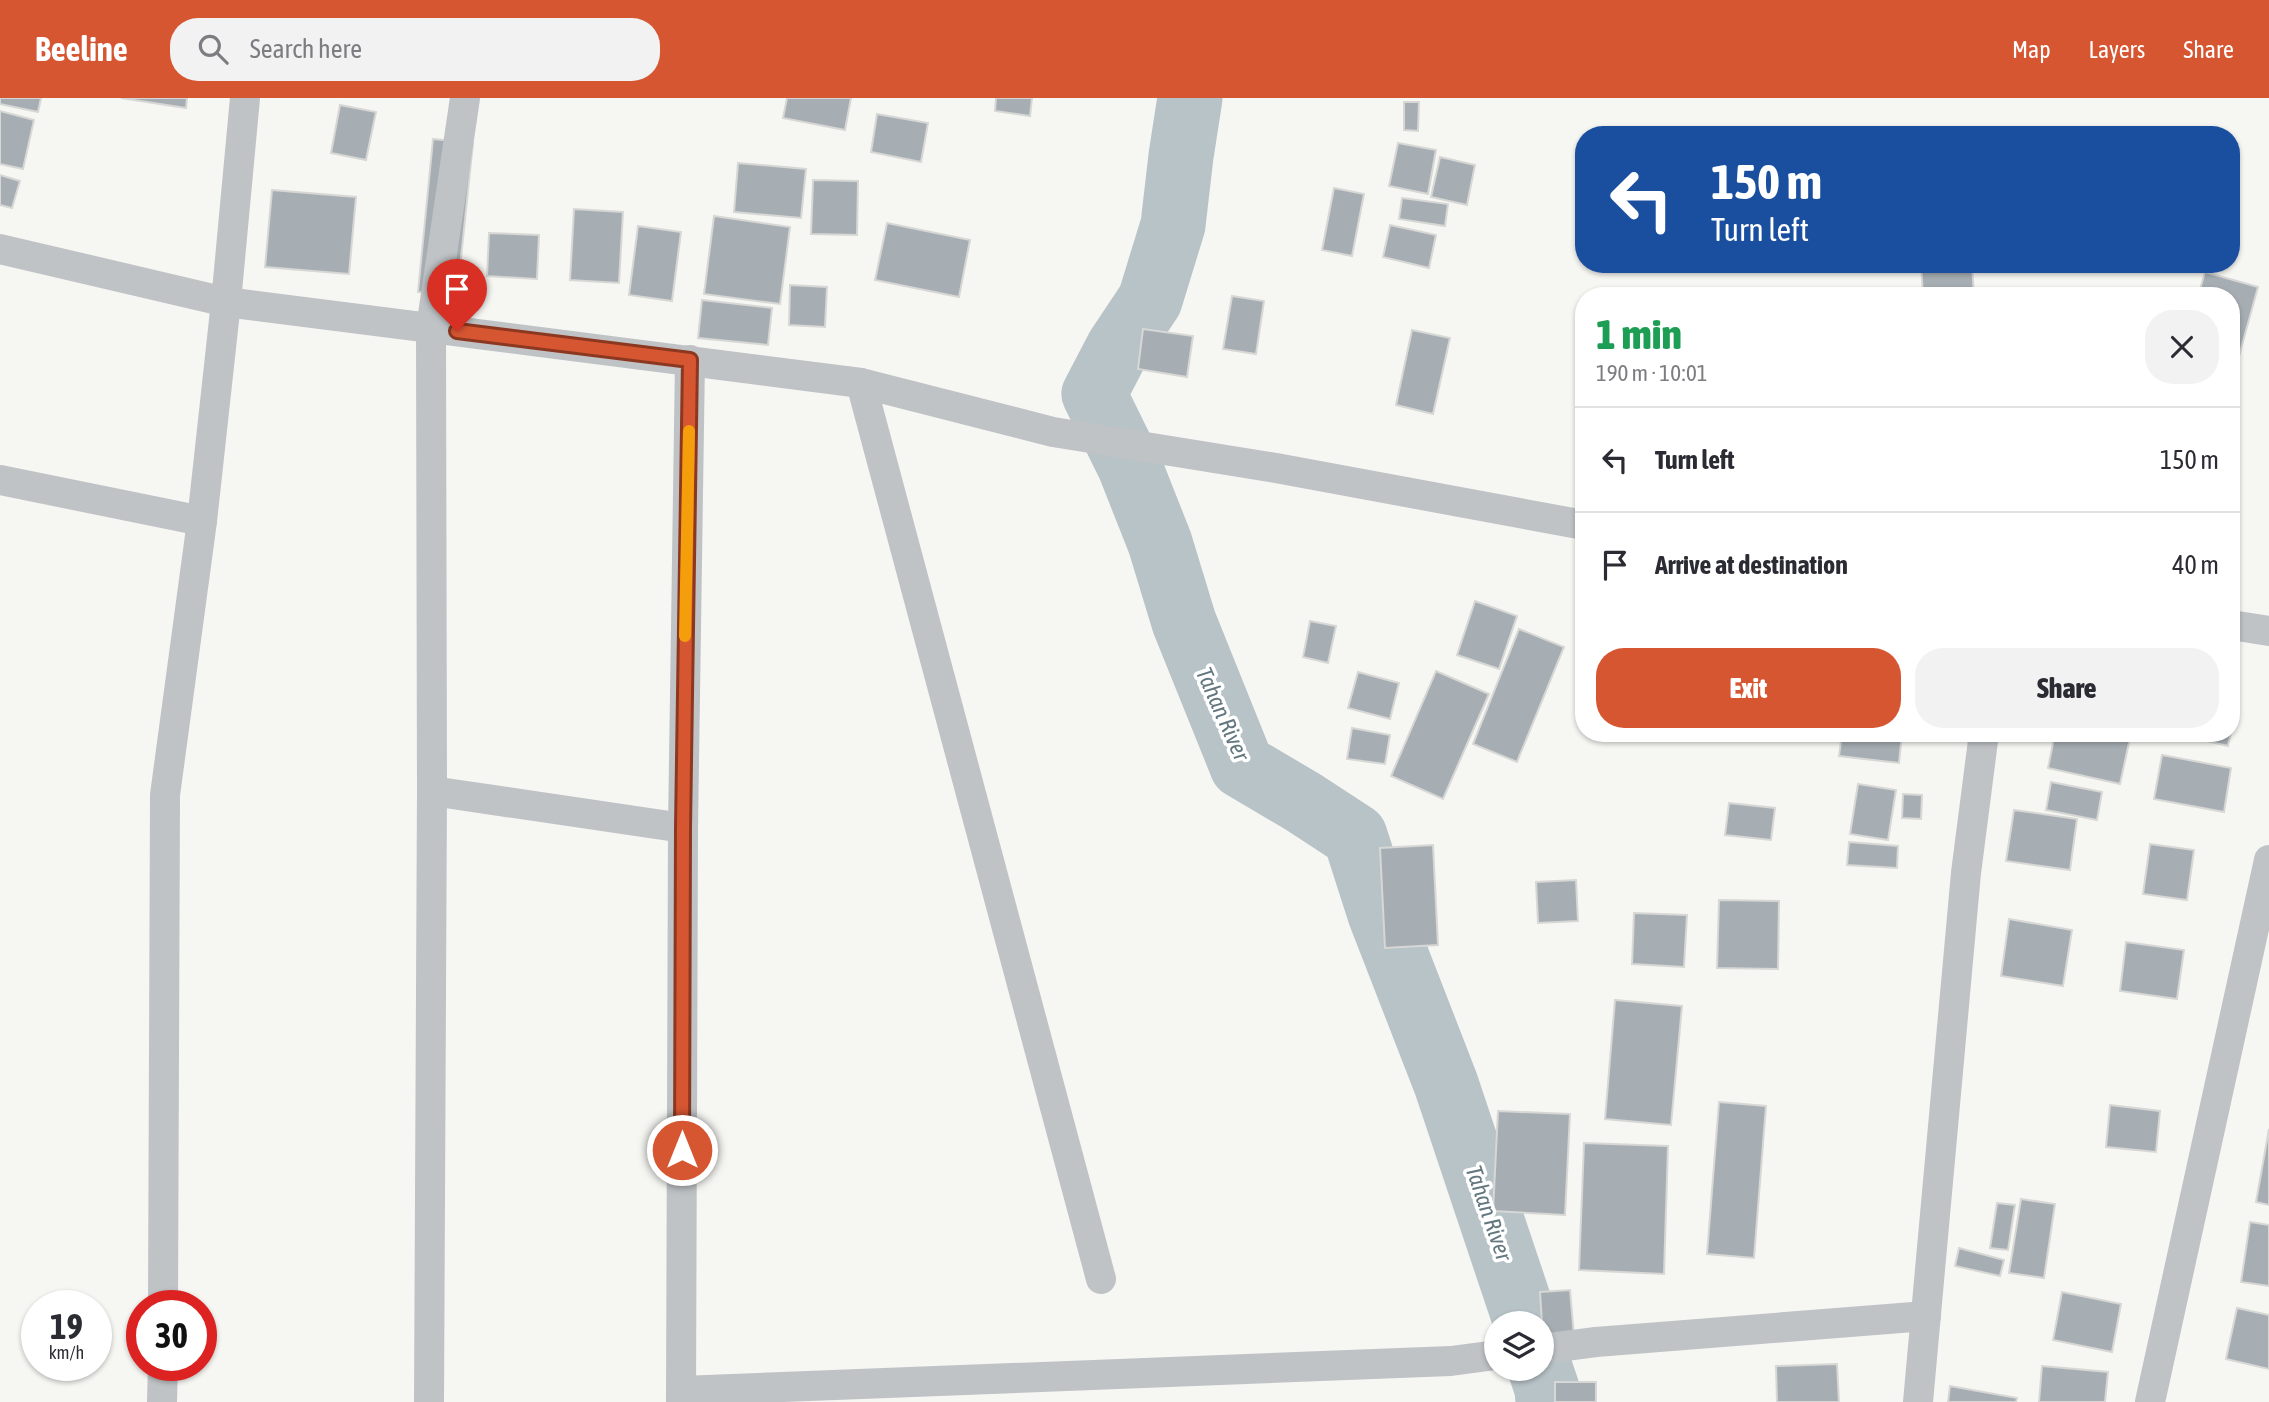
<!DOCTYPE html>
<html lang="en">
<head>
<meta charset="utf-8">
<style>
	body { margin:0; font-family:"Asap Condensed",sans-serif; background:#f2f2f3; color:#2b2b33; height:100vh; display:flex; flex-direction:column; font-size:26px; white-space:nowrap }
	* { box-sizing:border-box; margin:0 }
	p { font-size:23px; color:#7c7c81 }
	.icon { flex:none; width:38px; height:38px; fill:none; stroke:currentColor; stroke-width:2; stroke-linecap:round; stroke-linejoin:round }
	.map { position:relative; flex:1; overflow:hidden }
	.sheet { position:absolute; left:1575px; top:189px; width:665px; height:455px; display:flex; flex-direction:column; background:#fff; border-radius:28px; box-shadow:0 2px 5px #0004 }
	.sheet>* { flex:none }
	.guide { position:absolute; left:1575px; top:28px; width:665px; height:147px; border-radius:28px; box-shadow:0 2px 5px #0004; background:#1a4fa0; color:#fff; overflow:hidden }
	.fabs { position:absolute; left:1484px; top:1213px; display:grid; gap:14px }
	.fabs a { display:grid; place-items:center; width:70px; height:70px; border-radius:50%; background:#fff; box-shadow:0 2px 5px #0004; font-size:35px }
	.speed { position:absolute; left:21px; top:1192px; display:flex; gap:14px; font-size:35px; font-weight:700; text-align:center }
	.speed>* { display:grid; place-content:center; width:91px; height:91px; border-radius:50%; background:#fff; box-shadow:0 2px 5px #0004; line-height:1 }
	.speed small { font-size:18px; font-weight:400 }
	.speed .limit { border:10px solid #d22; background:#fff; color:#111 }
	.pin { position:absolute; display:grid; place-items:center; width:60px; height:60px; color:#fff; margin:-72px -30px; border-radius:50% 50% 50% 0; rotate:-45deg; box-shadow:0 0 7px #0007 }
	.pin .icon { rotate:45deg }
	.me { position:absolute; width:77px; margin:-38px; rotate:0deg; stroke-linejoin:round; filter:drop-shadow(0 0 5px #0008) }
	.turn { display:flex; align-items:center; gap:24px; height:147px; padding:0 21px; font-size:32px }
	.turn .icon { width:91px; height:91px; stroke-width:2.5 }
	.turn b { display:block; font-size:49px; line-height:60px }
	.round { display:grid; place-items:center; flex:none; width:74px; height:74px; border-radius:28px; background:#f2f2f3 }
	.head { display:flex; align-items:center; justify-content:space-between; height:119px; padding:0 21px }
	h1 { font-size:42px; font-weight:800; line-height:52px; color:#1e9e55 }
	.action { display:flex; gap:14px; margin-top:auto; padding:14px 21px }
	.action a { flex:1; height:80px; border-radius:28px; background:#d75632; color:#fff; font-size:28px; font-weight:800; line-height:80px; text-align:center }
	.action a+a { background:#f2f2f3; color:#2b2b33 }
	ul { padding:0; list-style:none }
	li { display:flex; align-items:center; gap:21px; height:105px; padding:0 21px; border-top:2px solid #e1e1e2 }
	li div { flex:1 }
	li b { display:block; font-size:26px }
	li em { font-style:normal }
	header { display:flex; align-items:center; gap:42px; box-sizing:border-box; height:98px; padding:0 35px; background:#d75632; color:#fff }
	header strong { font-size:33px }
	nav { display:flex; gap:38px; margin-inline-start:auto; font-size:24px }
	.search { width:490px; height:63px; background:#f2f2f3; display:flex; align-items:center; gap:18px; box-sizing:border-box; padding:0 24px; border-radius:28px; color:#7c7c81; font-size:26px }
	.map>svg:first-child { display:block }
	.lines { fill:none; stroke-linecap:round; stroke-linejoin:round }
	.river { stroke:#b8c3c7; stroke-width:65 }
	.building { fill:#a7aeb3; stroke:#d7d7d5; stroke-width:2 }
	.minor { stroke:#bfc3c6; stroke-width:30 }
	.route-casing { stroke:#8c3820; stroke-width:18 }
	.route { stroke:#d75632; stroke-width:12 }
	.slow { stroke:#f59e0b; stroke-width:12 }
	.labels { text-anchor:middle; dominant-baseline:central; stroke-width:7; stroke-linejoin:round; paint-order:stroke }
	.water-label { font-size:23px; font-style:italic; fill:#63777f; stroke:#fff }
</style>
</head>
<body>
<header>
<strong>Beeline</strong>
<div class="search"><svg class="icon" aria-label="search" viewBox="0 0 24 24"><circle cx="10" cy="10" r="6"/><path d="M15 15l6 6"/></svg>Search here</div>
<nav><a>Map</a><a>Layers</a><a>Share</a></nav>
</header>
<div class="map">
<svg width="2269" height="1304" viewBox="0 0 2269 1304">
	<rect width="100%" height="100%" fill="#f6f6f3"/>
	<g class="lines">
		<g class="river">
			<path d="M1190,0L1181,58L1173,127L1150,202L1118,250L1094,296L1130,369L1160,445L1184,524L1242,668L1303,704L1355,738L1380,816L1446,986L1526,1225"/>
			<path d="M1540,1270L1547,1291L1548,1304"/>
		</g>
	</g>
	<g class="building">
		<path d="M0,0H41L38,14L0,6Z"/>
		<path d="M121,0H187L186,10Z"/>
		<path d="M787,0H851L845,32L783,20Z"/>
		<path d="M996,0H1032L1030,18L995,13Z"/>
		<path d="M1404,4H1419L1418,33L1404,32Z"/>
		<path d="M340,7L376,14L366,62L331,55Z"/>
		<path d="M0,13L34,22L23,71L0,66Z"/>
		<path d="M877,16L928,25L921,64L871,54Z"/>
		<path d="M433,41L473,45L457,198L418,194Z"/>
		<path d="M1398,45L1436,52L1428,96L1389,88Z"/>
		<path d="M1440,59L1475,67L1467,107L1431,99Z"/>
		<path d="M738,65L806,71L801,120L734,114Z"/>
		<path d="M0,77L20,83L12,110L0,107Z"/>
		<path d="M813,82L858,83L857,137L811,136Z"/>
		<path d="M1334,90L1364,96L1352,158L1322,152Z"/>
		<path d="M272,92L356,99L349,176L265,169Z"/>
		<path d="M1402,100L1448,106L1445,128L1399,121Z"/>
		<path d="M574,111L623,114L619,185L570,182Z"/>
		<path d="M714,118L790,129L780,206L704,196Z"/>
		<path d="M887,125L970,142L959,199L875,182Z"/>
		<path d="M1390,127L1436,137L1429,170L1383,159Z"/>
		<path d="M638,128L681,134L672,203L629,197Z"/>
		<path d="M489,135L539,137L537,181L487,178Z"/>
		<path d="M1921,166H1972L1974,198H1923Z"/>
		<path d="M2205,174L2258,189L2236,269L2231,268V198H2198Z"/>
		<path d="M790,187L827,189L825,229L789,227Z"/>
		<path d="M1232,198L1264,203L1256,256L1223,251Z"/>
		<path d="M702,202L772,210L768,247L698,240Z"/>
		<path d="M1143,231L1193,238L1187,279L1138,271Z"/>
		<path d="M1412,232L1450,240L1433,316L1396,307Z"/>
		<path d="M1475,503L1517,518L1499,571L1457,557Z"/>
		<path d="M1310,523L1336,528L1328,565L1303,559Z"/>
		<path d="M1519,531L1564,549L1517,664L1473,646Z"/>
		<path d="M1436,573L1489,596L1443,701L1391,678Z"/>
		<path d="M1358,574L1399,585L1390,621L1348,610Z"/>
		<path d="M2231,602L2237,604L2231,634Z"/>
		<path d="M1352,630L1390,637L1385,666L1347,661Z"/>
		<path d="M1842,635H1902L1899,665L1839,658Z"/>
		<path d="M2055,635H2105L2130,640L2120,686L2048,670Z"/>
		<path d="M2172,635H2231L2228,648Z"/>
		<path d="M2162,657L2231,670L2224,714L2154,701Z"/>
		<path d="M2051,684L2102,694L2097,722L2046,712Z"/>
		<path d="M1858,686L1896,692L1888,742L1850,736Z"/>
		<path d="M1903,696L1922,697L1921,721L1902,720Z"/>
		<path d="M1729,705L1775,710L1771,742L1725,737Z"/>
		<path d="M2014,712L2077,721L2070,772L2006,763Z"/>
		<path d="M1849,744L1898,748L1897,770L1847,767Z"/>
		<path d="M2150,746L2194,752L2187,802L2143,796Z"/>
		<path d="M1433,747L1438,847L1385,850L1380,750Z"/>
		<path d="M1576,782L1578,823L1538,825L1536,784Z"/>
		<path d="M1719,802L1779,803L1778,871L1717,870Z"/>
		<path d="M1634,815L1687,817L1684,869L1632,866Z"/>
		<path d="M2009,821L2072,832L2063,888L2001,878Z"/>
		<path d="M2126,844L2184,852L2177,901L2120,893Z"/>
		<path d="M1615,902L1682,908L1671,1027L1605,1021Z"/>
		<path d="M1719,1004L1766,1008L1754,1160L1707,1156Z"/>
		<path d="M2110,1007L2160,1013L2156,1054L2106,1049Z"/>
		<path d="M1498,1013L1570,1016L1565,1117L1493,1113Z"/>
		<path d="M2269,1031V1107L2256,1104Z"/>
		<path d="M1584,1045L1668,1048L1664,1176L1579,1172Z"/>
		<path d="M2021,1101L2055,1106L2044,1180L2009,1175Z"/>
		<path d="M1997,1105L2015,1107L2008,1152L1990,1150Z"/>
		<path d="M2250,1124L2269,1127V1188L2241,1184Z"/>
		<path d="M1959,1150L2004,1162L2000,1178L1955,1168Z"/>
		<path d="M1570,1192L1574,1238L1543,1241L1540,1194Z"/>
		<path d="M2062,1194L2121,1206L2112,1254L2053,1242Z"/>
		<path d="M2237,1210L2269,1217V1271L2226,1261Z"/>
		<path d="M1837,1266L1839,1304H1777L1776,1268Z"/>
		<path d="M2042,1268L2108,1274L2105,1304H2039Z"/>
		<rect x="1555" y="1284" width="41" height="20"/>
		<path d="M1950,1288L2017,1300L2016,1304H1948Z"/>
	</g>
	<g class="lines">
		<g class="minor">
			<path d="M0,151L226,204L861,285L1053,334L1276,370L1584,427"/>
			<path d="M861,285L1101,1181"/>
			<path d="M0,382L202,423"/>
			<path d="M2231,527L2269,533"/>
			<path d="M432,693L683,730"/>
			<path d="M163,1208L165,697L202,423L226,204L245,0"/>
			<path d="M1542,1251L1596,1244L1926,1218"/>
			<path d="M681,1293L1451,1263L1496,1257"/>
			<path d="M162,1304L163,1267"/>
			<path d="M429,1304L432,693L431,230L465,0"/>
			<path d="M681,1304L683,730L690,262"/>
			<path d="M1918,1304L1966,775L1984,635"/>
			<path d="M2150,1304L2269,762"/>
		</g>
	</g>
	<g class="lines">
		<defs>
			<path id="route" d="M457,233L690,262L683,730L682,1052"/>
		</defs>
		<use href="#route" class="route-casing"/>
		<use href="#route" class="route"/>
		<path class="slow" d="M685,538L689,333"/>
	</g>
	<g class="labels">
		<g class="water-label">
			<text transform="translate(1223 616) rotate(66)">Tahan River</text>
			<text transform="translate(1489 1115) rotate(71)">Tahan River</text>
		</g>
	</g>
</svg>
<div class="fabs">
<a><svg class="icon" aria-label="layers" viewBox="0 0 24 24"><path d="M12 4l9 5-9 5-9-5zM3 14l9 5 9-5"/></svg></a>
</div>
<div class="speed"><div>19<small>km/h</small></div><div class="limit">30</div></div>
<div class="pin" style="left:457px;top:233px;background:#d93025"><svg class="icon" aria-label="arrive" viewBox="0 0 24 24"><path d="M6 21V4h12l-3 4 3 4H6"/></svg></div>
<svg class="me" style="left:682px;top:1052px" viewBox="-20 -20 40 40"><circle r="17" fill="#d75632" stroke="#fff" stroke-width="3"/><path d="M0-11L8 9 0 5-8 9z" fill="#fff"/></svg>
<div class="guide">
<div class="turn"><svg class="icon" aria-label="left" viewBox="0 0 24 24"><path d="M17 20v-9H6M10 6l-5 5 5 5"/></svg><div><b>150 m</b>Turn left</div></div>
</div>
<section class="sheet">
<div class="head"><div><h1>1 min</h1><p>190 m · 10:01</p></div><a class="round"><svg class="icon" aria-label="close" viewBox="0 0 24 24"><path d="M6 6l12 12M18 6L6 18"/></svg></a></div>
<ul>
<li><svg class="icon" aria-label="left" viewBox="0 0 24 24"><path d="M17 20v-9H6M10 6l-5 5 5 5"/></svg><div><b>Turn left</b></div><em>150 m</em></li>
<li><svg class="icon" aria-label="arrive" viewBox="0 0 24 24"><path d="M6 21V4h12l-3 4 3 4H6"/></svg><div><b>Arrive at destination</b></div><em>40 m</em></li>
</ul>
<div class="action"><a>Exit</a><a>Share</a></div>
</section>
</div>
</body>
</html>
